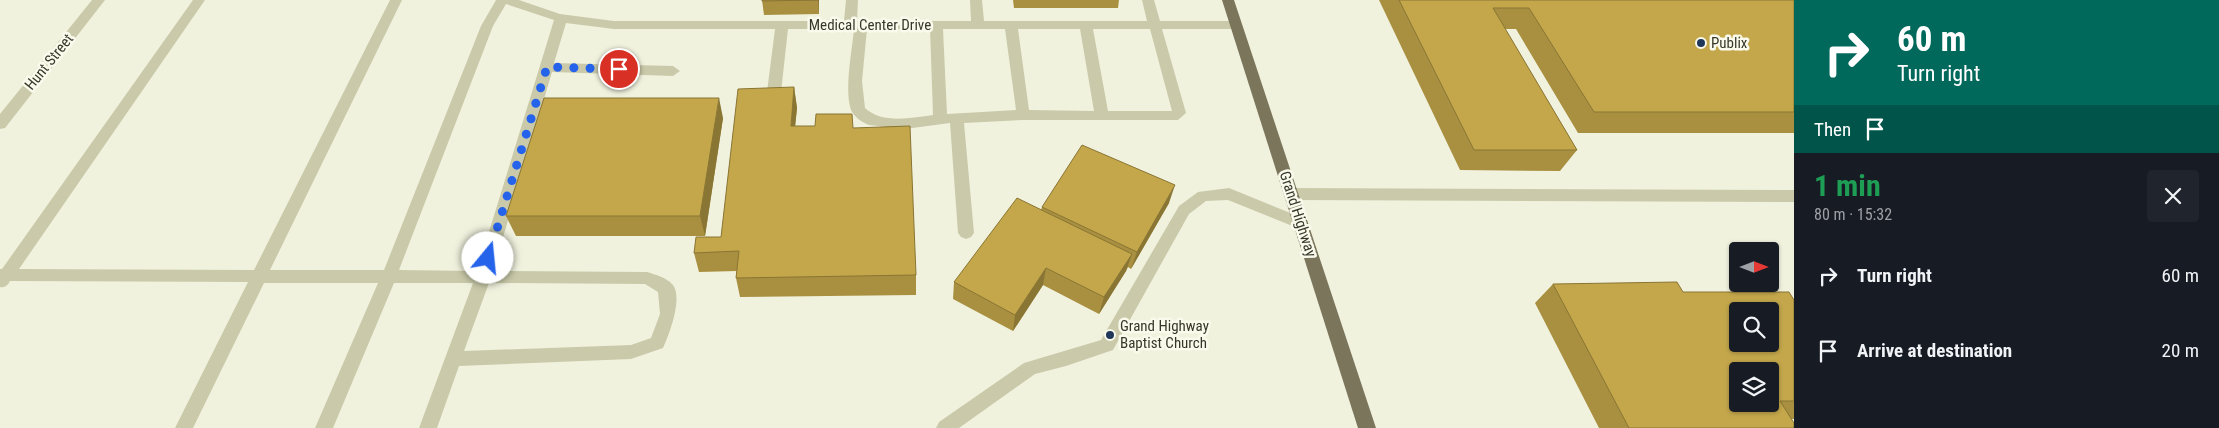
<!DOCTYPE html>
<html lang="en">
<head>
<meta charset="utf-8">
<style>
	body { margin:0; font-family:"Roboto Condensed",sans-serif; background:#20242c; color:#f1f3f6; height:100vh; display:flex; flex-direction:column; font-size:19px; white-space:nowrap }
	* { box-sizing:border-box; margin:0 }
	p { font-size:16px; color:#9ea1a6 }
	.icon { flex:none; width:28px; height:28px; fill:none; stroke:currentColor; stroke-width:2; stroke-linecap:round; stroke-linejoin:round }
	.map { position:relative; flex:1; overflow:hidden }
	.drawer { display:flex; flex-direction:column; background:#171b24; width:425px }
	.drawer>* { flex:none }
	.hud { background:#00695c; color:#fff; overflow:hidden }
	.needle { width:32px; rotate:90deg }
	.controls { position:absolute; left:1729px; top:242px; display:grid; gap:10px }
	.controls a { display:grid; place-items:center; width:50px; height:50px; border-radius:5px; background:#171b24; box-shadow:0 1px 4px #0004; font-size:25px }
	.pin { position:absolute; display:grid; place-items:center; width:42px; height:42px; color:#fff; margin:-21px; border:2px solid #fff; border-radius:50%; box-shadow:0 1px 5px #0007 }
	.me { position:absolute; width:55px; margin:-28px; rotate:17deg; stroke-linejoin:round; filter:drop-shadow(0 0 4px #0008) }
	.turn { display:flex; align-items:center; gap:18px; height:105px; padding:0 20px; font-size:22px }
	.turn .icon { width:65px; height:65px; stroke-width:2.5 }
	.turn b { display:block; font-size:35px; line-height:42px }
	.then { display:flex; align-items:center; height:48px; padding:0 20px; background:#0003; gap:10px; font-size:19px }
	.round { display:grid; place-items:center; flex:none; width:52px; height:52px; border-radius:5px; background:#20242c }
	.overview { display:flex; align-items:center; justify-content:space-between; height:85px; padding:0 20px }
	h1 { font-size:30px; font-weight:700; line-height:38px; color:#1e9e55 }
	ul { padding:0; list-style:none }
	li { display:flex; align-items:center; gap:15px; height:75px; padding:0 20px }
	li div { flex:1 }
	li b { display:block; font-size:19px }
	li em { font-style:normal }
	main { display:flex; flex:1; min-height:0 }
	.map>svg:first-child { display:block }
	.lines { fill:none; stroke-linecap:round; stroke-linejoin:round }
	.minor { fill:#cacaaa; fill-rule:evenodd }
	.major { fill:#7a755b; fill-rule:evenodd }
	.wall { fill:#a99040 }
	.shaded-wall { fill:#897534 }
	.building { fill:#c4a74b; stroke:#897534; fill-rule:evenodd }
	.route { stroke:#2563eb; stroke-width:9; stroke-dasharray:0 16.2 }
	.poi-dot { fill:#1f3759; stroke:#f9faeb; stroke-width:2 }
	.labels { text-anchor:middle; dominant-baseline:central; stroke-width:5; stroke-linejoin:round; paint-order:stroke }
	.street-label { font-size:15px; fill:#383629; stroke:#f9faeb }
	.poi-label { font-size:15px; fill:#383629; stroke:#f9faeb; text-anchor:start }
</style>
</head>
<body>
<main>
<div class="map">
<svg width="1794" height="428" viewBox="0 0 1794 428">
	<rect width="100%" height="100%" fill="#f1f2de"/>
	<g class="lines">
		<g class="minor">
			<path d="M92,0H105L5,128L0,129V114Z"/>
			<path d="M193,0H205L19,269L254,270L390,0H402L270,270H384L481,26L496,0H519L560,14L614,21H844L846,0H858L857,21H971L970,0H982L984,21H1147L1142,0H1154L1160,21H1236L1242,25L1236,29H1162L1186,113L1178,120H1023L964,123L974,233L971,237L966,239L961,237L958,233L950,123L905,129L869,125C863,123 854,117 851,110C844,90 852,51 854,29H788L781,92L779,95H769L767,92L775,29H614L566,23L554,63L673,66L680,71L673,76L552,72L493,271L647,272C654,274 667,278 672,284C684,296 669,335 663,348L631,359L459,366L437,428H419L473,283H394L333,428H315L378,283H264L193,428H175L248,282L10,281C8,285 5,288 0,287V269H2ZM506,4L554,20L477,271L399,270L493,26ZM867,29H930L933,115C911,118 882,124 865,108L862,81ZM943,29H1005L1016,110L947,114ZM1018,29H1080L1094,111L1029,110ZM1093,29H1150L1172,111H1108ZM489,283L645,284L658,292L660,314L651,338L631,345L464,351Z"/>
			<path d="M1229,188L1305,219L1308,223L1305,227L1300,229L1228,200L1206,201L1189,214L1113,350L1066,366L1035,374L959,428H936L939,422L1024,363L1101,340L1179,206L1198,192Z"/>
			<path d="M1291,188L1794,190V202L1291,200L1286,198L1284,194L1286,190Z"/>
		</g>
		<path class="major" d="M1222,0H1234L1376,428H1358Z"/>
	</g>
	<g class="wall">
		<path d="M762,0H819V14L764,15Z"/>
		<path d="M1013,0H1119L1118,8H1014Z"/>
		<path d="M1379,0H1794V133H1578L1516,29H1505L1577,150L1560,171L1460,170Z"/>
		<path d="M794,87L797,108L795,126L853,128L916,275V295L740,297L736,278L737,271L699,272L694,253L721,237Z"/>
		<path d="M723,118L705,236H516L506,216Z"/>
		<path d="M1169,203L1131,269L1128,267L1126,271L1099,314L1043,285L1013,331L953,299L954,282L1041,210L1042,207Z"/>
		<path d="M1553,284L1794,300V419H1791L1794,428H1599L1535,303Z"/>
	</g>
	<g class="shaded-wall">
		<path d="M818,0H819V14Z"/>
		<path d="M794,87L797,108L793,147L791,126Z"/>
		<path d="M719,98L723,118L705,236L700,216Z"/>
		<path d="M1175,185L1169,203L1131,269L1137,252Z"/>
		<path d="M1132,254L1126,271L1099,314L1104,297Z"/>
		<path d="M1046,268L1043,285L1013,331L1015,315Z"/>
	</g>
	<g class="building">
		<path d="M762,0H818L762,1Z"/>
		<path d="M1399,0H1794V112H1594L1529,8H1493L1577,150H1474Z"/>
		<path d="M794,87L791,126H815L816,114H852L853,128L910,126L916,275L736,278L739,251L694,253L696,237H721L738,89Z"/>
		<path d="M544,98H719L700,216H506Z"/>
		<path d="M1082,145L1175,185L1137,252L1042,207Z"/>
		<path d="M1017,198L1132,254L1104,297L1046,268L1015,315L954,282Z"/>
		<path d="M1677,282L1683,292H1789L1794,300V401H1780L1794,423V428H1629L1553,284ZM1738,311H1770V344H1738ZM1738,371H1770V404H1738Z"/>
	</g>
	<g class="lines">
		<path class="route" d="M488,258L547,67L619,69"/>
	</g>
	<g class="poi-dot">
		<circle cx="1701" cy="43" r="5"/>
		<circle cx="1110" cy="335" r="5"/>
	</g>
	<g class="labels">
		<g class="street-label">
			<text x="870" y="25">Medical Center Drive</text>
			<text transform="translate(49 62) rotate(-51)">Hunt Street</text>
			<text transform="translate(1298 214) rotate(72)">Grand Highway</text>
		</g>
		<g class="poi-label">
			<text x="1711" y="43">Publix</text>
			<text x="1120" y="326">Grand Highway<tspan x="1120" dy="17">Baptist Church</tspan></text>
		</g>
	</g>
</svg>
<div class="controls">
<a><svg class="needle" viewBox="-14 -14 28 28"><path d="M0-13l5 13h-10z" fill="#e53935"/><path d="M0 13l5-13h-10z" fill="#9ea1a6"/></svg></a>
<a><svg class="icon" aria-label="search" viewBox="0 0 24 24"><circle cx="10" cy="10" r="6"/><path d="M15 15l6 6"/></svg></a>
<a><svg class="icon" aria-label="layers" viewBox="0 0 24 24"><path d="M12 4l9 5-9 5-9-5zM3 14l9 5 9-5"/></svg></a>
</div>
<div class="pin" style="left:619px;top:69px;background:#d93025"><svg class="icon" aria-label="arrive" viewBox="0 0 24 24"><path d="M6 21V4h12l-3 4 3 4H6"/></svg></div>
<svg class="me" style="left:488px;top:258px" viewBox="-20 -20 40 40"><circle r="19" fill="#fff"/><path d="M0-13L10 11 0 6-10 11z" fill="#2563eb"/></svg>
</div>
<section class="drawer">
<div class="hud">
<div class="turn"><svg class="icon" aria-label="right" viewBox="0 0 24 24"><path d="M7 20v-9h11M14 6l5 5-5 5"/></svg><div><b>60 m</b>Turn right</div></div>
<div class="then">Then<svg class="icon" aria-label="arrive" viewBox="0 0 24 24"><path d="M6 21V4h12l-3 4 3 4H6"/></svg></div>
</div>
<div class="overview"><div><h1>1 min</h1><p>80 m · 15:32</p></div><a class="round"><svg class="icon" aria-label="close" viewBox="0 0 24 24"><path d="M6 6l12 12M18 6L6 18"/></svg></a></div>
<ul>
<li><svg class="icon" aria-label="right" viewBox="0 0 24 24"><path d="M7 20v-9h11M14 6l5 5-5 5"/></svg><div><b>Turn right</b></div><em>60 m</em></li>
<li><svg class="icon" aria-label="arrive" viewBox="0 0 24 24"><path d="M6 21V4h12l-3 4 3 4H6"/></svg><div><b>Arrive at destination</b></div><em>20 m</em></li>
</ul>
</section>
</main>
</body>
</html>
